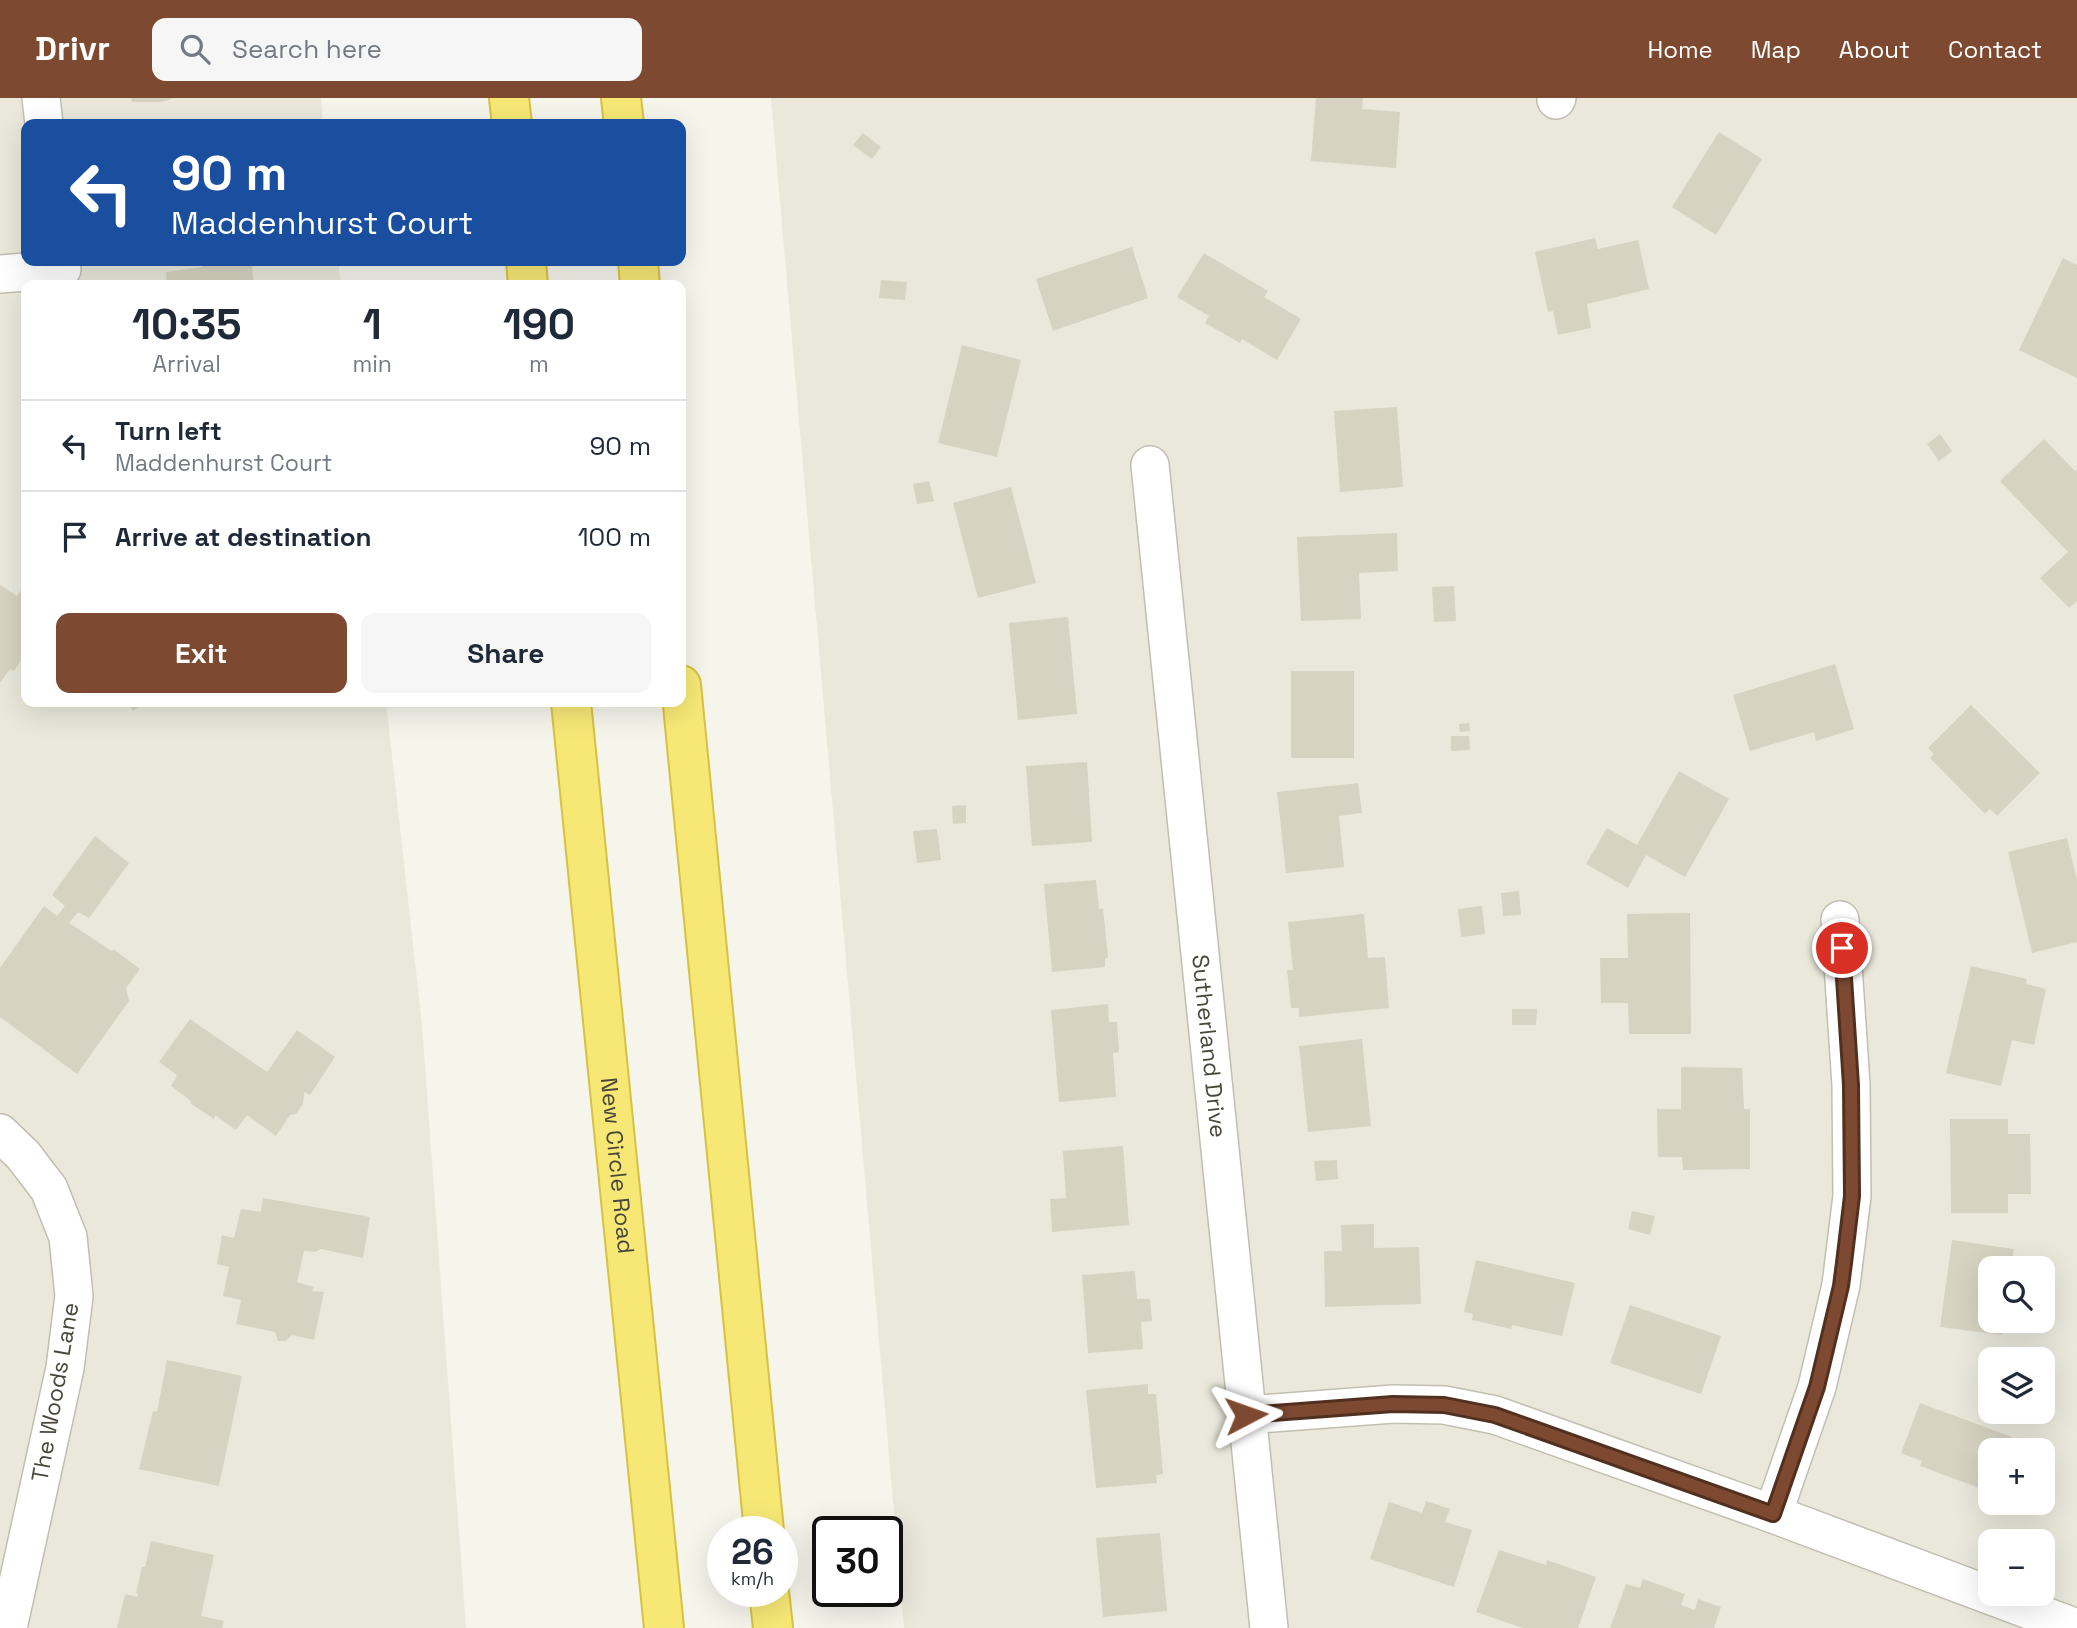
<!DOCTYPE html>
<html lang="en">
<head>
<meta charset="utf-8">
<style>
	body { margin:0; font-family:"Space Grotesk",sans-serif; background:#f6f6f7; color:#1f2937; height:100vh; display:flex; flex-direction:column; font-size:26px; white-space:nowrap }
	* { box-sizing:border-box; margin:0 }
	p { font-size:23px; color:#747a83 }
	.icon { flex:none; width:38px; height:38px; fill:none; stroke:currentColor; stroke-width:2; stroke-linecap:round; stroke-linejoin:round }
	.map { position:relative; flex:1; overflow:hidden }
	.side { position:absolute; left:21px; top:182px; width:665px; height:427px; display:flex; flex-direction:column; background:#fff; border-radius:14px; box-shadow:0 7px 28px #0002 }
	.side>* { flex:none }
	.banner { position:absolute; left:21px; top:21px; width:665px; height:147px; border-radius:14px; box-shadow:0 7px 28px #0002; background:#1a4fa0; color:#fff; overflow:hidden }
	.tools { position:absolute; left:1978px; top:1158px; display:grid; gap:14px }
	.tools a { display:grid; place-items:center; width:77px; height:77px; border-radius:14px; background:#fff; box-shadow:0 7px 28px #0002; font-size:35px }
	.speed { position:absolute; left:707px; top:1418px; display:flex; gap:14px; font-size:35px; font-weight:700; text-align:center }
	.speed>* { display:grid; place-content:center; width:91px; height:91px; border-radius:50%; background:#fff; box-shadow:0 7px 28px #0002; line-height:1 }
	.speed small { font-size:18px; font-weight:400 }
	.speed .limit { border:4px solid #111; border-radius:10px; background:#fff; color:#111 }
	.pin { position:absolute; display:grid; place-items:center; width:60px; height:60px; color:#fff; margin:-30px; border:4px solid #fff; border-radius:50%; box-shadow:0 2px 7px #0007 }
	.me { position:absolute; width:77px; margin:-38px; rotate:86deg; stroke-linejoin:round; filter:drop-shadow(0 0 5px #0008) }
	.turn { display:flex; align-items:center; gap:24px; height:147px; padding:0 35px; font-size:32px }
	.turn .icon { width:91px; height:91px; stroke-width:2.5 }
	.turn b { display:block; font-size:49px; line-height:60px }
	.eta { display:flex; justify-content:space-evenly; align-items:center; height:119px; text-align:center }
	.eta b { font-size:42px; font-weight:600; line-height:49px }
	.cta { display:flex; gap:14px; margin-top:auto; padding:14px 35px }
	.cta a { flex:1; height:80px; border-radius:14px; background:#7d4a31; color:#fff; font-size:28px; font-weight:600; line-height:80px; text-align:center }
	.cta a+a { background:#f6f6f7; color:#1f2937 }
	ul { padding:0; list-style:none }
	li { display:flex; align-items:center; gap:21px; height:91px; padding:0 35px; border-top:2px solid #e0e1e3 }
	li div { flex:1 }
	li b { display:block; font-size:26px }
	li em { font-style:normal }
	header { display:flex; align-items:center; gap:42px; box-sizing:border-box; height:98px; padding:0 35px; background:#7d4a31; color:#fff }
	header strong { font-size:33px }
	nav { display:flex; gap:38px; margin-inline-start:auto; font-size:24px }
	.search { width:490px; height:63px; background:#f6f6f7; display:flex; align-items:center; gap:18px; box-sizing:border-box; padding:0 24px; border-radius:14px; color:#747a83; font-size:26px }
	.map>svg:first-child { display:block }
	.residential { fill:#e9e8db; fill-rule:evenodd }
	.building { fill:#d7d3c2 }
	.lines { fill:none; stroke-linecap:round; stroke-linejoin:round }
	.street-casing { stroke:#c1bfaf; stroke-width:40 }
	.highway-casing { stroke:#d7c145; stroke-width:42 }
	.street { stroke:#fff; stroke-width:37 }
	.highway { stroke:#f7e876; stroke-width:38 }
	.route-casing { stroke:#513020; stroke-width:18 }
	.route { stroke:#7d4a31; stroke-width:12 }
	.labels { text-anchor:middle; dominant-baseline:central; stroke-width:5; stroke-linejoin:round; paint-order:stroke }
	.street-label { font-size:23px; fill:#4a473a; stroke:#fff }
</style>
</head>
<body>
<header>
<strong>Drivr</strong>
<div class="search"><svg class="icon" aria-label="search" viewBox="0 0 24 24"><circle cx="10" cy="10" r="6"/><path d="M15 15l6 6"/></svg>Search here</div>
<nav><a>Home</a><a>Map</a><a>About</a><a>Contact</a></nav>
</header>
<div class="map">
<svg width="2077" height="1530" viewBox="0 0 2077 1530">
	<rect width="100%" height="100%" fill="#f5f5ec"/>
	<g class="residential">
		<path d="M0,0H321L323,26H26V163H338L341,187H26V604H386L422,927L466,1530H0Z"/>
		<path d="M771,0H2077V1530H904ZM1990,1171H2042V1223H1990ZM1990,1262H2042V1314H1990ZM1990,1353H2042V1405H1990ZM1990,1444H2042V1496H1990Z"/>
	</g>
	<g class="building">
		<path d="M131,0H172V1L161,4H132Z"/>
		<path d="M1316,0H1363L1362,11L1400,14L1396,70L1311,63Z"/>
		<path d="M1719,34L1762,61L1716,137L1672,109Z"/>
		<path d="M863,35L881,49L872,61L853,47Z"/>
		<path d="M1595,140L1598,151L1638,142L1649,191L1587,206L1591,230L1558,237L1553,213L1548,214L1535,154Z"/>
		<path d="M1132,149L1148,200L1053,233L1036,181Z"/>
		<path d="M1204,155L1268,193L1264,199L1301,221L1277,262L1242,241L1240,245L1205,225L1209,218L1177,199Z"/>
		<path d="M2063,160L2077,167V280L2019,252Z"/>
		<path d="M213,163H244L252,168L254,187H167L166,174L202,169L204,164Z"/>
		<path d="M881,182L907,184L905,202L879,200Z"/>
		<path d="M962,247L1021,262L997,359L938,345Z"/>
		<path d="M1397,309L1403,389L1340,394L1334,313Z"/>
		<path d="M1940,336L1952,353L1939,363L1927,346Z"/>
		<path d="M2044,341L2075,373L2077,371V503L2069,510L2040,480L2068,454L2000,383Z"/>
		<path d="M929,383L934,403L917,406L913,386Z"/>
		<path d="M1011,389L1036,485L978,500L953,405Z"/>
		<path d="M1397,435L1398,473L1359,475L1361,521L1301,523L1297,439Z"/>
		<path d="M0,487L17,498L20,493L26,497V555L14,573L10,571L0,585Z"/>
		<path d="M1454,488L1456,523L1434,524L1432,489Z"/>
		<path d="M1068,519L1077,616L1018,622L1009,525Z"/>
		<path d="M1835,566L1854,631L1816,643L1814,634L1750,653L1733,597Z"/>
		<rect x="1291" y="573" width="63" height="87"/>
		<path d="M127,604H146L133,613Z"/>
		<path d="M1971,607L2040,675L1997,718L1990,711L1985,716L1930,660L1934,656L1928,650Z"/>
		<path d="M1469,625L1470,633L1460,634L1459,626Z"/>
		<path d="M1451,638H1469L1470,652L1451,653Z"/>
		<path d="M1087,664L1092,744L1032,748L1026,668Z"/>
		<path d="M1679,673L1729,701L1685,779L1646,757L1628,790L1586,766L1607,730L1637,747Z"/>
		<path d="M1358,685L1362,715L1339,718L1344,769L1286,775L1277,694Z"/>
		<path d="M966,707V725L953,726L952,708Z"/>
		<path d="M937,731L941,762L917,765L913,733Z"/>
		<path d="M95,738L129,765L89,820L78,814L69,825L112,853L113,851L140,871L126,890L129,903L77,976L0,919V870L44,808L57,818L65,808L52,797Z"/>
		<path d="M2067,740L2077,782V844L2032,855L2008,754Z"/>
		<path d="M1096,782L1099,811L1103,810L1108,860H1105V869L1052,874L1044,786Z"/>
		<path d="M1519,793L1521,817L1503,818L1501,795Z"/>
		<path d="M1482,808L1485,836L1461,839L1458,811Z"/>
		<path d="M1690,815L1691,936H1629L1628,905H1601L1600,860H1628L1627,816Z"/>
		<path d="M1364,816L1368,860L1385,859L1389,910L1299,919V910H1291L1287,872H1293L1288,824Z"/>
		<path d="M1971,868L2027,881L2026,886L2046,891L2034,947L2012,942L2001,988L1946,975Z"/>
		<path d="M1108,906L1109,924H1117L1119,954L1113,955L1116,999L1059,1004L1051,912Z"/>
		<path d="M1512,911H1537L1536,927H1512Z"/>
		<path d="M190,921L267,974L297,932L335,959L310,997L304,994L303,1006L296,1016L290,1017L276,1038L247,1017L236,1032L215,1017L214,1021L190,1005L191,1003L171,988L177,977L159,964Z"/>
		<path d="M1362,941L1371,1028L1308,1034L1299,948Z"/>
		<path d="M1681,969L1742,970L1744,1011H1750V1071L1683,1072L1682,1059H1658L1657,1011H1681Z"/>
		<path d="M1950,1021H2008V1036H2030L2031,1096H2008V1115H1951Z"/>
		<path d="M1123,1048L1129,1127L1052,1134L1050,1101L1066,1100L1063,1053Z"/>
		<path d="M1337,1062L1338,1081L1316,1083L1314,1063Z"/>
		<path d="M263,1100L370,1119L363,1160L321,1151L315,1154L304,1153L297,1184L314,1189L312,1193L324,1194L314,1242L292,1237L286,1243H278L275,1234L236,1226L241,1202L223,1198L229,1169L217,1166L222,1137L234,1140L241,1111L261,1114Z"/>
		<path d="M1632,1113L1655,1118L1650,1137L1628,1131Z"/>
		<path d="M1374,1126V1150L1419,1149L1421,1206L1325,1209L1324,1153H1342L1341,1127Z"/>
		<path d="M1952,1142L2014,1151L2011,1171H1990V1223H2003L2002,1237L1940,1229Z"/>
		<path d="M1476,1162L1575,1185L1562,1238L1512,1227L1511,1231L1472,1222L1473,1216L1464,1214Z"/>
		<path d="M1135,1173L1137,1201H1150L1152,1223L1141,1224L1143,1251L1088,1255L1082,1177Z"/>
		<path d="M1630,1207L1721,1238L1701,1296L1610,1265Z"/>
		<path d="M167,1262L242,1278L219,1388L139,1371L153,1313L157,1314Z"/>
		<path d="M1148,1286V1296H1156L1163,1376L1156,1377L1157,1385L1096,1390L1086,1292Z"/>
		<path d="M1920,1305L2012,1339L2007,1353H1990V1394L1920,1368L1922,1363L1901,1355Z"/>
		<path d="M1426,1403L1450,1411L1445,1424L1472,1432L1454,1489L1370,1461L1389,1404L1422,1415Z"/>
		<path d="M1160,1435L1167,1513L1103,1519L1096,1440Z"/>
		<path d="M151,1443L214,1457L201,1518L224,1523L222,1530H117L125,1496L137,1499L138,1496L136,1495L142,1469H145Z"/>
		<path d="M1499,1452L1546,1467L1547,1462L1596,1479L1578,1530H1523L1476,1514Z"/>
		<path d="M1643,1481L1685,1496L1681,1507L1695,1512L1698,1501L1721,1509L1714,1530H1610L1626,1486L1640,1490Z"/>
	</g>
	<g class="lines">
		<defs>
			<g id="street">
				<path d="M41,0L44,26"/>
				<path d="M1556,2L1557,0"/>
				<path d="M0,176L62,171"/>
				<path id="s1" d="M1150,367L1269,1530"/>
				<path d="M0,1035L23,1057L49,1091L68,1139L74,1198L65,1270L8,1530"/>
				<path d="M1246,1317L1393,1306L1444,1307L1495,1317L1773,1416L2077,1530"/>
				<path d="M1773,1416L1817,1289L1841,1187L1852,1098L1851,987L1840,822"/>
			</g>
			<g id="highway">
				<path d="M509,0L512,26"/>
				<path d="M621,0L624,26"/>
				<path d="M526,163L528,187"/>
				<path d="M638,163L640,187"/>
				<path d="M681,587L764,1433"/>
				<path id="s2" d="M571,604L664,1530"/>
				<path d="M769,1493L773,1530"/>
			</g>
		</defs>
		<use href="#street" class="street-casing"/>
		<use href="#highway" class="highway-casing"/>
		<use href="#street" class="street"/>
		<use href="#highway" class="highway"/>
	</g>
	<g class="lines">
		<defs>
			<path id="route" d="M1246,1317L1393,1306L1444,1307L1495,1317L1773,1416L1817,1289L1841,1188L1844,1165L1852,1098L1851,987L1842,850"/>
		</defs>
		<use href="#route" class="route-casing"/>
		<use href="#route" class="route"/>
	</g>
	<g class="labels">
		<g class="street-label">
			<text stroke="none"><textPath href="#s1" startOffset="584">Sutherland Drive</textPath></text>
			<text stroke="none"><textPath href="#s2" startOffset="466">New Circle Road</textPath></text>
			<text transform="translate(55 1294) rotate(-80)">The Woods Lane</text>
		</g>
	</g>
</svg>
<div class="tools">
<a><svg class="icon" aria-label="search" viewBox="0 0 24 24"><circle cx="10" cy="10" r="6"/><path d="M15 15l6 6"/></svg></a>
<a><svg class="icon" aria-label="layers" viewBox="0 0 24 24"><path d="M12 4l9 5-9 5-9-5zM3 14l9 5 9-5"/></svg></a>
<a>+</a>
<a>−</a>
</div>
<div class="speed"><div>26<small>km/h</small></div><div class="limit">30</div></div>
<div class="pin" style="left:1842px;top:850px;background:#d93025"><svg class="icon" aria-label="arrive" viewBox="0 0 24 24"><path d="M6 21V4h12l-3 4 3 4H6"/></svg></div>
<svg class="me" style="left:1246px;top:1317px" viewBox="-20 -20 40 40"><path d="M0-17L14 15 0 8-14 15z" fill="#7d4a31" stroke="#fff" stroke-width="4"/></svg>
<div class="banner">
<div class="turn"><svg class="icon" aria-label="left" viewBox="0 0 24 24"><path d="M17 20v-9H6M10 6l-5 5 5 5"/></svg><div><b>90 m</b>Maddenhurst Court</div></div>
</div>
<section class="side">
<div class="eta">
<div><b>10:35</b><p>Arrival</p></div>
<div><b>1</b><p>min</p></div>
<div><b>190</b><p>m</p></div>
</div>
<ul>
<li><svg class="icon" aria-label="left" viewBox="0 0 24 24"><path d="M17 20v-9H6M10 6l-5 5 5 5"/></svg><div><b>Turn left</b><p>Maddenhurst Court</p></div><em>90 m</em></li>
<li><svg class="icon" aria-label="arrive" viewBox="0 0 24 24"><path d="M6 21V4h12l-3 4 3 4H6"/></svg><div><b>Arrive at destination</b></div><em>100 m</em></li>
</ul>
<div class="cta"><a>Exit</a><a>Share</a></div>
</section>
</div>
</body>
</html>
